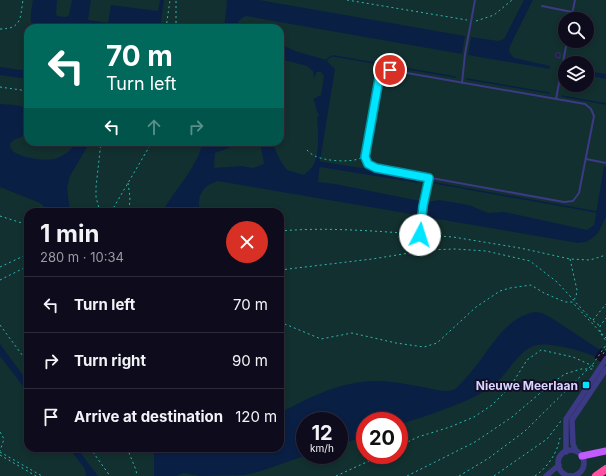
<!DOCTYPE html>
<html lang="en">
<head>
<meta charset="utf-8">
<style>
	body { margin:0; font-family:Inter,sans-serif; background:#1c1929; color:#f1f3f6; height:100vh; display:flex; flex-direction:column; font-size:15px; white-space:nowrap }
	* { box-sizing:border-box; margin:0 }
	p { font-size:13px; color:#9b9ba3 }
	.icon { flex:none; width:22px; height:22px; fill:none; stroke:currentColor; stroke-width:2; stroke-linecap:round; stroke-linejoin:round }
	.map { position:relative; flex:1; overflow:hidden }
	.side { position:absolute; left:24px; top:208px; width:260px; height:244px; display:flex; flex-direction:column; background:#0e0b1c; border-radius:12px; box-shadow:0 2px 6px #0003,0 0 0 1px #2e2b3b }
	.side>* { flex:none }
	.top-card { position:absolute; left:24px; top:24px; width:260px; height:122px; border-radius:12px; box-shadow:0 2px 6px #0003,0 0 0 1px #2e2b3b; background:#00695c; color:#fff; overflow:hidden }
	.controls { position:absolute; left:558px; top:12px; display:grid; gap:8px }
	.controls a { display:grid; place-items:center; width:36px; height:36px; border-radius:50%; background:#0e0b1c; box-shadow:0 2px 6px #0003,0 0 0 1px #2e2b3b; font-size:20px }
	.speed { position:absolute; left:296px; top:412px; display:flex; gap:8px; font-size:20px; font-weight:700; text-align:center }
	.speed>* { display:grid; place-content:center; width:52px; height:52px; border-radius:50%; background:#0e0b1c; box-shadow:0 2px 6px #0003,0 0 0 1px #2e2b3b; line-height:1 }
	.speed small { font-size:10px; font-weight:400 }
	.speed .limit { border:6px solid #d22; background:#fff; color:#111 }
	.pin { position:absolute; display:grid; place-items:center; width:34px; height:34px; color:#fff; margin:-17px; border:2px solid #fff; border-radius:50%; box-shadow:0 1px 4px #0007 }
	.me { position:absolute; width:44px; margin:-22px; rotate:5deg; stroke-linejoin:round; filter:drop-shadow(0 0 3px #0008) }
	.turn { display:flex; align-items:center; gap:14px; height:84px; padding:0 16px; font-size:18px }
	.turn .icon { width:52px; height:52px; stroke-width:2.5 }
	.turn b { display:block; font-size:28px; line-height:34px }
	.lanes { display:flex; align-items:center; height:38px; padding:0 16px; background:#0003; justify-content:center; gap:20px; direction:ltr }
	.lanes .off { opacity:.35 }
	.round { display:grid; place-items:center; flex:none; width:42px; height:42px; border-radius:21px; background:#1c1929 }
	.head { display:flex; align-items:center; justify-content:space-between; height:68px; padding:0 16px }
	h1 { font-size:24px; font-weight:700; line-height:30px }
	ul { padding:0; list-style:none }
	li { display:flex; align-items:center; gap:12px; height:56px; padding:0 16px; border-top:1px solid #2e2b3b }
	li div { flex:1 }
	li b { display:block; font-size:15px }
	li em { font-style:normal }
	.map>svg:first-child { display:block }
	.green { fill:#12302f; fill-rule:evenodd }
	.water { fill:#0a1f44 }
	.pier { fill:#130f26 }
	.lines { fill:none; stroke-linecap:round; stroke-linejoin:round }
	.stream { stroke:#0a1f44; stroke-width:1.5 }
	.canal { stroke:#0a1f44; stroke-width:5.5 }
	.building { fill:#241b47; stroke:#3b2d73 }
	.path { stroke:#2fb8b0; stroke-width:1; stroke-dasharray:2 3; stroke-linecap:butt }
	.service { stroke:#3d3a85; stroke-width:2 }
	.tertiary { stroke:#3d3a85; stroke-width:5.5 }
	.primary { stroke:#c25bff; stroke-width:7 }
	.motorway { stroke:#ff4fa3; stroke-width:8 }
	.route-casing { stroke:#0095a6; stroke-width:10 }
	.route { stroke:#00e5ff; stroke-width:7 }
	.poi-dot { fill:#00e5ff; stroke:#130f26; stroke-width:1.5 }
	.labels { text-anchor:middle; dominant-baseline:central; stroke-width:4; stroke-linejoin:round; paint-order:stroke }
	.poi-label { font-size:12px; font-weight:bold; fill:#d9d4ff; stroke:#130f26; text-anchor:end }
</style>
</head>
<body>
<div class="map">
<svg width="606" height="476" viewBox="0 0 606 476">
	<rect width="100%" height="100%" fill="#130f26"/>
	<path class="green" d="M0,0H606V476H0ZM565,19H587V41H565ZM28,28H280V142H28ZM565,63H587V85H565ZM28,212H280V448H28ZM305,421H339V455H305ZM365,421H399V455H365Z"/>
	<g class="water">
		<path d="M33,0H57L56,13L57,16L66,17L69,15L72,0H91L88,20L108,23L111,5L158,11L160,0H164L160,28H34C28,21 32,8 33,0Z"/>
		<path d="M226,0H259L465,36L462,54L246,16L242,18L238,22L243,28H224L227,2Z"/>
		<path d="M524,0H533L510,46L509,52L514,58L550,66V69L468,55L471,37L498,41L504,39Z"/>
		<path d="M280,44L295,51L326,60L335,69L320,161L318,182L335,184L420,201L417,215L218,181C203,185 196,196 200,212H162C176,188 196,169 203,142H244L215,153L214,168L241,166L253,168L264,164L260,142H272L280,160L287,170L304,175C307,172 312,168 314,164C320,152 318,129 317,117L319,115C316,111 316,104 313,99L321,95L324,76L321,72H317L314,78L313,71L307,66L280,59Z"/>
		<path d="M0,67L28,71V79L0,75Z"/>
		<path d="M587,71L606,74V79L587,75Z"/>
		<path d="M0,104L15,105L28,108V134L14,140L10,143C10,147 11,150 14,152C22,158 48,162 57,158C66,155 72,149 77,142H90L70,176L67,187L70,212H50L40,203L0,187Z"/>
		<path d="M604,166L606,167V217L598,233L591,239L586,242L578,243L426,217L429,202L439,200L469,205L488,213L504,212L587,230L594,225L595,220Z"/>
		<path d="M535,312L542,313L550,317L606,354L596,357C584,351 549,342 537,345C520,348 508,373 495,384C473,402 427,415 399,425V421H365V436L339,445V421H305V455H307L258,472L244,475L200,476L184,473L176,476H154V454L153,448H280V413C311,396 344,380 380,381C396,382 412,385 428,388C434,389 441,391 446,391C449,391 453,390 455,389C458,387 461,383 464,380C486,358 501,318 535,312Z"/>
		<path d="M0,344L28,382V393L0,356Z"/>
		<path d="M69,448H77L98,476H86L85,469Z"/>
	</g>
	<path class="pier" d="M601,348L606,352V365L594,358Z"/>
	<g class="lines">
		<g class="stream">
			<path d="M326,60L332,56H334L455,77"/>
			<path d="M467,79L549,93"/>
			<path d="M562,96L606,104"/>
			<path d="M435,183L597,212"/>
		</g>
		<path class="canal" d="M314,170L319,164L417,180"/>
	</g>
	<path class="building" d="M556,53H560V58L556,57Z"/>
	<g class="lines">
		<g class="path">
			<path d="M347,0L467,20"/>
			<path d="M476,21L494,15L512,0"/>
			<path d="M166,28L170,0"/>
			<path d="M176,28V0"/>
			<path d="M0,29C22,29 20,18 23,0"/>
			<path d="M0,87L28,91"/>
			<path d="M307,150C309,152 312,155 315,156C325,161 350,163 361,158"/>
			<path d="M128,183L130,197L129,212"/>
			<path d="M100,212L96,197V187L101,142"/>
			<path d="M111,212L152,142"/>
			<path d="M0,216L28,225"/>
			<path d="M280,231C325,227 373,231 417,234"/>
			<path d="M424,235L453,237L520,248L570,259L590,260L606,255"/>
			<path d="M570,259L577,290L576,297L572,302"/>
			<path d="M0,267L28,254"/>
			<path d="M280,270L372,259L428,250L455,249L486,251L530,261L557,282L592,320L600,326"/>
			<path d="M0,280L28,266"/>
			<path d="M593,320L606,304"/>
			<path d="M280,322L321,339L352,333L396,343L424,347L437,343L476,307L500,291L510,288L531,285L544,293L565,302H572L606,338"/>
			<path d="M0,325L28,363"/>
			<path d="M600,332V326L606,318"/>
			<path d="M601,334L606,341"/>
			<path d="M603,354L606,349"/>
			<path d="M0,432L4,439L0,451"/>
			<path d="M399,446L418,437L450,427L474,417L492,405L510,387L527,360L541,350L573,357L595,367"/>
			<path d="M90,448L110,476"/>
			<path d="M127,448L136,470L137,476"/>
			<path d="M0,452L42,476"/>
			<path d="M0,455L36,476"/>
			<path d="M336,476L382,455"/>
			<path d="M407,476L475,442L512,417L552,383L565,374L581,369H593"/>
			<path d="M459,476L489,458L525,431L593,364L606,345"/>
			<path d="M494,476L547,439L561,421"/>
			<path d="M535,476C548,467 557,453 560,438"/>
		</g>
		<g class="service">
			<path d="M542,6L572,12"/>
			<path d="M571,19L575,0"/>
			<path d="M390,70L585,104L591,109L594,116L579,193L573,201L564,202L376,168L368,164L365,157L379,79L382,72Z"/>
			<path d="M462,83L465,54L475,0"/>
			<path d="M556,99L567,41"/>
			<path d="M586,159L606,163"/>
			<path d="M420,235L423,206L429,177"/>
		</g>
		<g class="tertiary">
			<circle cx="571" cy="463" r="13"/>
			<path d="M576,451L573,444L572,420L606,369"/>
			<path d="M566,452V419L606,359"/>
			<path d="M546,476L559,465"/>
		</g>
		<path class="primary" d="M582,456L606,451"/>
		<path class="motorway" d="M596,476L606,469"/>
	</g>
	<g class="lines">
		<defs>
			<path id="route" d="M390,70L382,72L379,79L365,157L368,164L376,168L429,178L423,206L420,235"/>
		</defs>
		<use href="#route" class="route-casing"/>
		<use href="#route" class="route"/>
	</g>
	<rect class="poi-dot" x="582" y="381" width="8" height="8" rx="2"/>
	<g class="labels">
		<g class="poi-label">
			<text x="578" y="385">Nieuwe Meerlaan</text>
		</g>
	</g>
</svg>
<div class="controls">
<a><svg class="icon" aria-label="search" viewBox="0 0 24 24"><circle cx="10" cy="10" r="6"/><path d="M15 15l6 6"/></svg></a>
<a><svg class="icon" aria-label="layers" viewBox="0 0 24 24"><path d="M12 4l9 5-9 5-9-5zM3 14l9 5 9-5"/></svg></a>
</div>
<div class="speed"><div>12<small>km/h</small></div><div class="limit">20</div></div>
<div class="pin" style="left:390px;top:70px;background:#d93025"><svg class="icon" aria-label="arrive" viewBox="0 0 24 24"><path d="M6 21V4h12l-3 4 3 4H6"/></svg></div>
<svg class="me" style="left:420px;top:235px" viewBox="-20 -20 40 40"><circle r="19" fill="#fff"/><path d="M0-13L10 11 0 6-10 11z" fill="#00e5ff"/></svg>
<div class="top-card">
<div class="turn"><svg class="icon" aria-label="left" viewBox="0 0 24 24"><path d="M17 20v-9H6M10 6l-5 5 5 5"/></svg><div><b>70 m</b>Turn left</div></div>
<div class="lanes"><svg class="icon" aria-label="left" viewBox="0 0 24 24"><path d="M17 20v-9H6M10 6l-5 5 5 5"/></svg><svg class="icon off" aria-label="ahead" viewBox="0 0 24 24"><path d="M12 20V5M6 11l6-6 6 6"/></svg><svg class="icon off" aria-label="right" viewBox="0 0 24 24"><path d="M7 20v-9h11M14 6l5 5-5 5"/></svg></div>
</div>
<section class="side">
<div class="head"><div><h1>1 min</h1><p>280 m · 10:34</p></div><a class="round" style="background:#d93025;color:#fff"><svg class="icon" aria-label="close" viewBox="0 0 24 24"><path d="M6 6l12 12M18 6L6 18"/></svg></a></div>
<ul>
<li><svg class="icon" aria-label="left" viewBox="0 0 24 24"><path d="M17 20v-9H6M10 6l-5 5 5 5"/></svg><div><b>Turn left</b></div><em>70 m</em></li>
<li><svg class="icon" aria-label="right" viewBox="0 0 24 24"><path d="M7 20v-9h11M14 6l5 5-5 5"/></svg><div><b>Turn right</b></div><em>90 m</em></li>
<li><svg class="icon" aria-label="arrive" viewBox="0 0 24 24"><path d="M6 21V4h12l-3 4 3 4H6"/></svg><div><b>Arrive at destination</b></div><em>120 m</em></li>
</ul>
</section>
</div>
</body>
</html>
